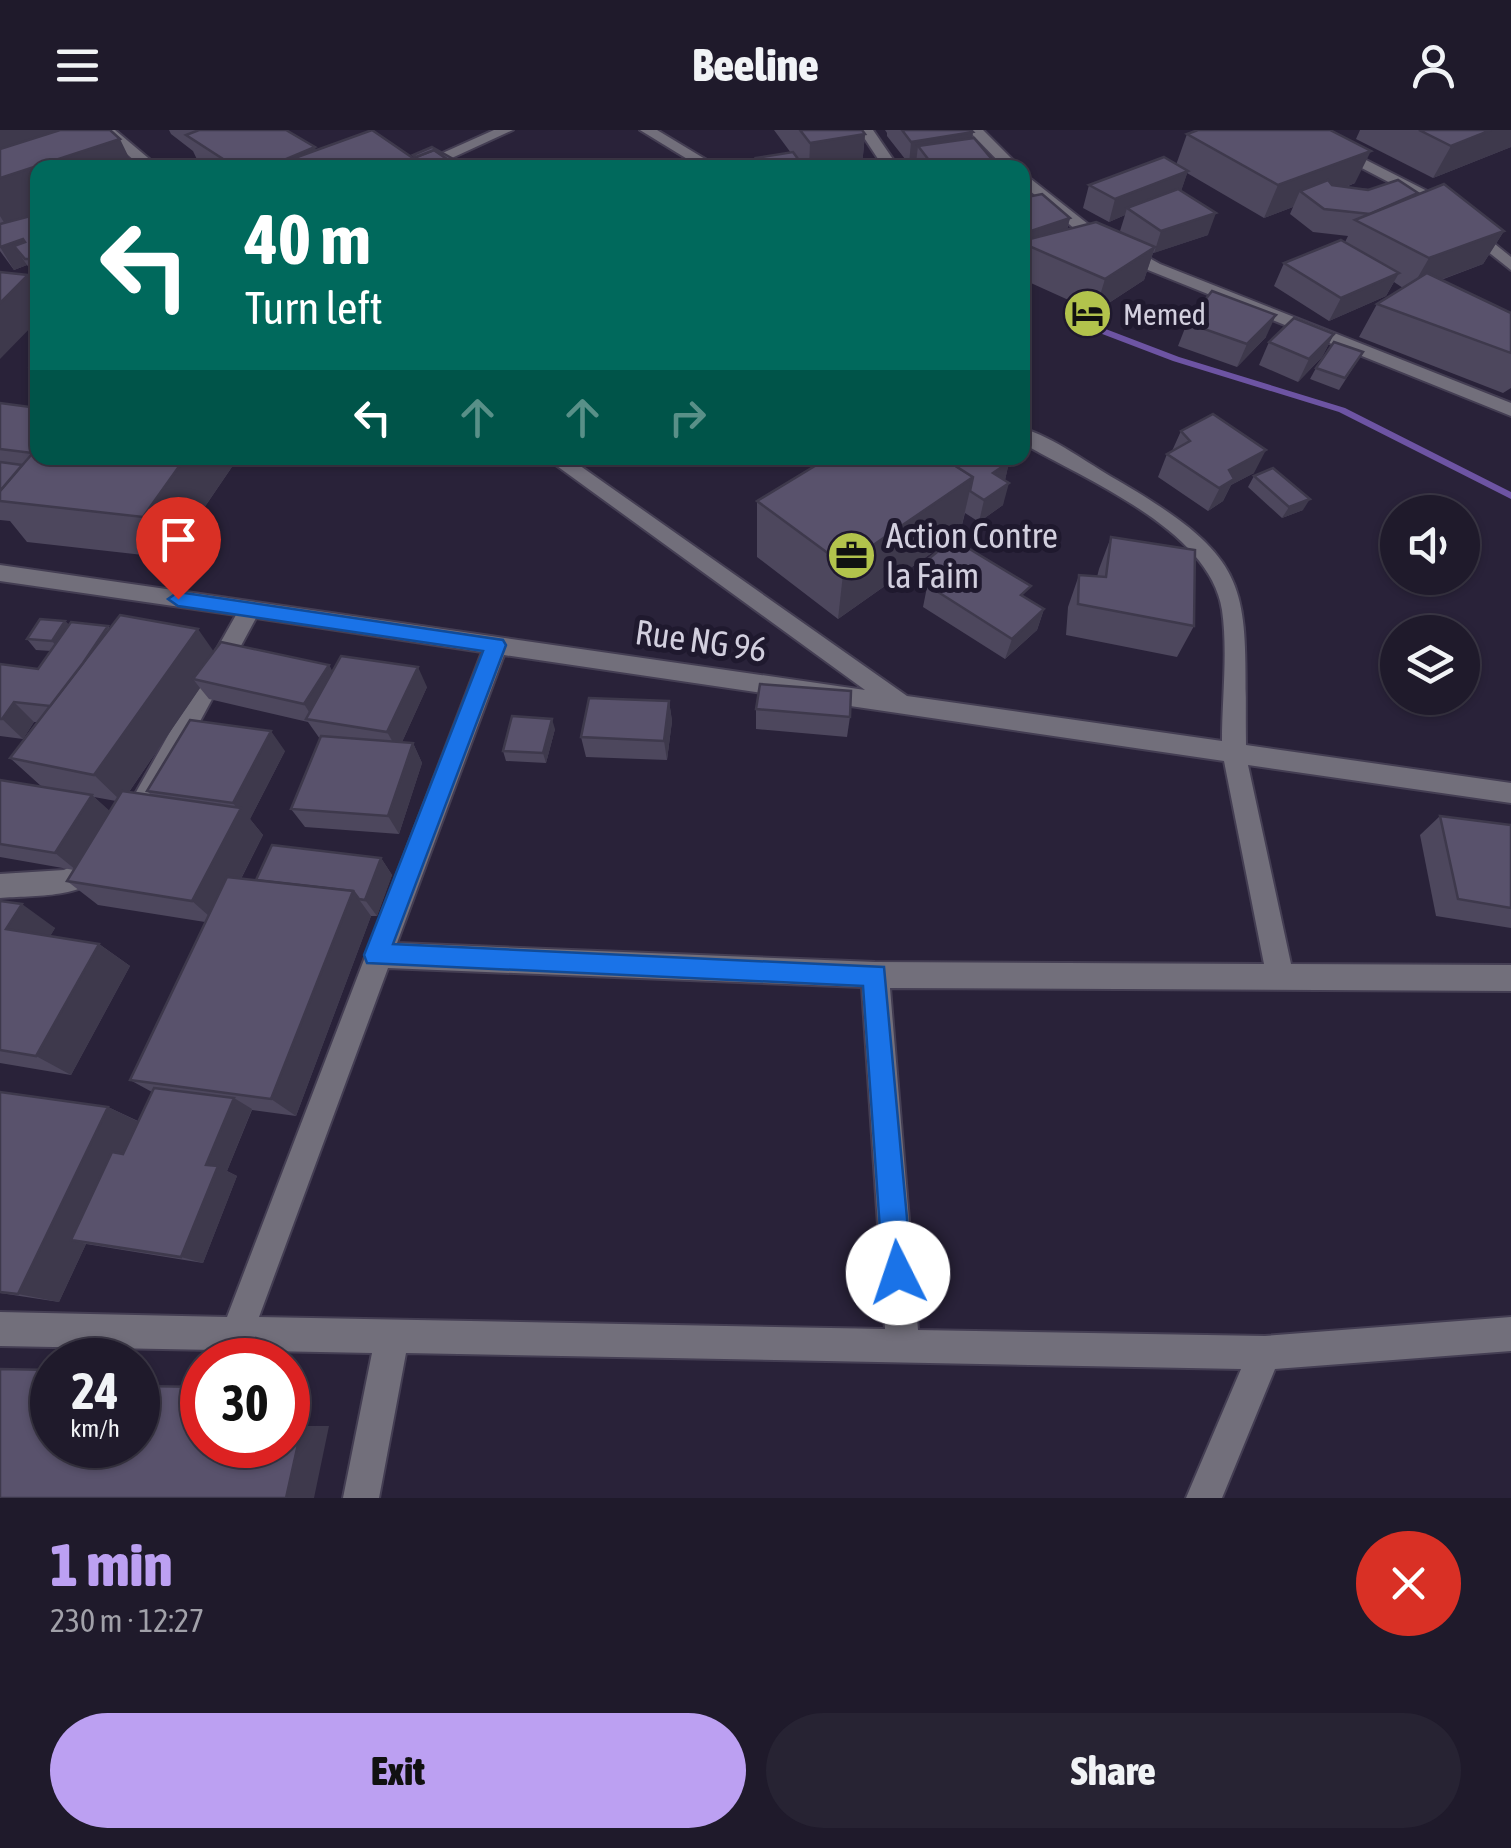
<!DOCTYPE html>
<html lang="en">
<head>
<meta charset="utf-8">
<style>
	body { margin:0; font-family:"Asap Condensed",sans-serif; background:#272333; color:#f1f3f6; height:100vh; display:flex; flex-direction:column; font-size:38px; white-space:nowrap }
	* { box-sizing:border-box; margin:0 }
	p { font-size:32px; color:#a1a1a9 }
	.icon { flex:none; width:55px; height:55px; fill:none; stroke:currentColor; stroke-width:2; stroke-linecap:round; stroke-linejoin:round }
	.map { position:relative; height:1368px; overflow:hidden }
	.panel { display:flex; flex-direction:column; background:#1f1a2b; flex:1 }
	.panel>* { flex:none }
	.top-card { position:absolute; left:30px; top:30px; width:1000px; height:305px; border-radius:20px; box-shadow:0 2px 8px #0004,0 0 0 2px #3c3847; background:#00695c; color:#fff; overflow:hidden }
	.tools { position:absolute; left:1380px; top:365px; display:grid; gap:20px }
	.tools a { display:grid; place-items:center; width:100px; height:100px; border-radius:50%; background:#1f1a2b; box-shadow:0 2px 8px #0004,0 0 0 2px #3c3847; font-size:50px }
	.speed { position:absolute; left:30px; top:1208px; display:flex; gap:20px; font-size:50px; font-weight:700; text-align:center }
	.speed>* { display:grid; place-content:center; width:130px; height:130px; border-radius:50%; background:#1f1a2b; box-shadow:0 2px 8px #0004,0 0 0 2px #3c3847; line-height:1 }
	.speed small { font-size:25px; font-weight:400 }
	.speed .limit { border:15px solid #d22; background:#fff; color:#111 }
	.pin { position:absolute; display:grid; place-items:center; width:85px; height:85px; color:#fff; margin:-102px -42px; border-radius:50% 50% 50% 0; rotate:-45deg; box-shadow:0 0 10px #0007 }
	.pin .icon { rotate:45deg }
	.me { position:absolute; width:110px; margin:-55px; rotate:356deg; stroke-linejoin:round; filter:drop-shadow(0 0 8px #0008) }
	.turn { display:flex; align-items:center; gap:35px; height:210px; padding:0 50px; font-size:45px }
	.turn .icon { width:130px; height:130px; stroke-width:2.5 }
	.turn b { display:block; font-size:70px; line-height:85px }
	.lanes { display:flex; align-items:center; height:95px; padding:0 50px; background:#0003; justify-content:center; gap:50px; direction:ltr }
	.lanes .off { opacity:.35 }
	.round { display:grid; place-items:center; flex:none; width:105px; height:105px; border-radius:52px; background:#272333 }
	.head { display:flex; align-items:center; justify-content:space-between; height:170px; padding:0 50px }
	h1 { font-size:60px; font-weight:800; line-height:75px; color:#bca0f2 }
	.cta { display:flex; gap:20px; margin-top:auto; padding:20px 50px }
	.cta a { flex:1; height:115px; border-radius:60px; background:#bca0f2; color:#111; font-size:40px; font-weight:800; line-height:115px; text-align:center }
	.cta a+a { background:#272333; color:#f1f3f6 }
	header { display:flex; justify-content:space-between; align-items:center; height:130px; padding:0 50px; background:#1f1a2b; font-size:45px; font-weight:800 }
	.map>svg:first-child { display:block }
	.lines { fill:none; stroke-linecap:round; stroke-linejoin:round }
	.stream { fill:#6d54a3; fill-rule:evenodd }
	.minor-casing { stroke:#443e53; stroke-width:4 }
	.minor { fill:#726f7b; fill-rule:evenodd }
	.wall { fill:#4d475d; fill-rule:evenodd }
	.shaded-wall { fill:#3e394c }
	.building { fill:#59526c; stroke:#3e394c; stroke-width:2.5 }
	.route { fill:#1a73e8; stroke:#114b97; stroke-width:2.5 }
	.labels { text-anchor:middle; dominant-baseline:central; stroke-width:10; stroke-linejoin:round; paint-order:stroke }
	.far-poi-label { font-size:30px; fill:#d2cfde; stroke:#1f192e; text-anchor:start }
	.poi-label { font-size:35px; fill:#d2cfde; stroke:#1f192e; text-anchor:start }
	.street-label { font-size:35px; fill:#d2cfde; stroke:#1f192e }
</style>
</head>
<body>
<header><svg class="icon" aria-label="menu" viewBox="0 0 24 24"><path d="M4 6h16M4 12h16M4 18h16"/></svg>Beeline<svg class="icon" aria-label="person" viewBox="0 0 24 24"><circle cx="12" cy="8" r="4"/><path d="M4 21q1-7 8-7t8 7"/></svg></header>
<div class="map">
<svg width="1511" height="1368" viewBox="0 0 1511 1368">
	<rect width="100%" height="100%" fill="#292239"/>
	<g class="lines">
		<path class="stream" d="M1097,198H1103L1179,227L1345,278L1511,362V369L1339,282L1173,231L1097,202Z"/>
		<defs>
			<g id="minor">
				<path d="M99,0H115L160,38H143Z"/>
				<path d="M494,0H513L430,38H409Z"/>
				<path d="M640,0H657L720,38H702Z"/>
				<path d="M859,0H873L899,38H884Z"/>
				<path d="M968,0H983L1021,38H1005Z"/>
				<path d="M1289,0H1307L1433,64L1511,127V140L1423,70Z"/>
				<path d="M1022,42L1088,94L1160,134L1511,273V286L1148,140L1076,100L1022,54Z"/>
				<path d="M1022,298C1055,308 1087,333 1117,350C1261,434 1244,459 1246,615L1511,653V673L1248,635L1291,834L1511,835V861L890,858L918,1200L1265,1206L1511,1187V1221L1275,1239L1222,1368H1186L1241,1239L406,1223L379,1368H343L372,1223L0,1216V1182L227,1187L482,522L256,488L140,702L131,705L122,702L118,694L236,485L0,451V435L865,560L546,328H569L907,566L1222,611C1222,569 1228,522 1222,480C1210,400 1086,350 1022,313ZM504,525L1224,631L1264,834L875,832L397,813ZM388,838L862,857L885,1199L259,1187Z"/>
				<path d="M96,724L105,727L109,735C92,770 32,765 0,768V744L64,740Z"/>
			</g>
		</defs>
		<use href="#minor" class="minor-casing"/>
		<use href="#minor" class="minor"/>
	</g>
	<g class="wall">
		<path d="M0,0L38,38V150L27,135L14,140L0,121Z"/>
		<path d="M169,0H286L316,20L413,28V25L469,38H201L193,21L171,4Z"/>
		<path d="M774,0H862L865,4L862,36L853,38H756V28L791,23Z"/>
		<path d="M885,0H971L973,2L972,8L994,38H915L916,33L909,34L887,6V3Z"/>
		<path d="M1360,0H1511V17L1433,48L1356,9Z"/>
		<path d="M1187,4L1355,53L1346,57L1418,63L1417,65L1504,101L1483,134L1441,150L1511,183V258L1503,263L1359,207L1377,174L1403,158L1394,152L1386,166L1329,191L1274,156L1284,133L1345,112L1348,106L1313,102L1290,84L1293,77L1264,88L1187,43L1181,61L1208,105L1153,123L1144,150L1095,182L1022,149V68L1070,88L1067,100L1126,105L1120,101L1125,85L1109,92L1083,78L1089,55L1176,35Z"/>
		<path d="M1187,193L1266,207L1237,237L1178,216Z"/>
		<path d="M1334,204L1322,227L1298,252L1259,235L1269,212Z"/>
		<path d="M1363,222L1339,260L1310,249L1316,238Z"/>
		<path d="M38,228V249L30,237Z"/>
		<path d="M0,273L38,328H238L170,428L27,412L10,391L0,390Z"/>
		<path d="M1181,301L1254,343L1231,355L1223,371L1208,381L1158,347L1167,324L1172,321Z"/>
		<path d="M310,328H367L364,333Z"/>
		<path d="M1009,332L1005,350L1003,375L979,392L965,383L960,403L838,489L757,427V371Z"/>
		<path d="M1254,346L1303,380L1282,388L1248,357Z"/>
		<path d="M1111,407L1194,496L1177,527L1066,505L1068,477L1079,445L1097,447L1099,439Z"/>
		<path d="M926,431L1027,468L1044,479L1037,500L1005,529L923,477L927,457L921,453Z"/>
		<path d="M65,491L69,495L108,496L110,498L214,522L329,535L332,541L427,557L402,612L413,613L422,633L399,704L305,697L291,679L320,609L308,592L209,569L200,558L129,662L151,665L147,661L285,621L250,689L263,705L241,749L256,750L381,728L392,745L377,786H371L296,986L252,980L227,1041L237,1046L203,1133L86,1114L59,1172L0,1163V962L108,977L138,991L152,962L130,950L205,792L98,775L67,751L74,740L0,727V650L41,656L10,628L38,592H34L23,609L0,606V534L38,539L51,521L36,520L27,509ZM94,667L116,671L110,682Z"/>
		<path d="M669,571L672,591L667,630L586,627L581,607Z"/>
		<path d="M756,579L850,587L847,607L756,599Z"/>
		<path d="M555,599L546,633L506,631L503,621Z"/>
		<path d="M1440,686L1511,695V798L1436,786L1420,705Z"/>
		<path d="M0,771L55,798L50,806L99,814L130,836L71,945L0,933Z"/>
	</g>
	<g class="shaded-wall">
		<path d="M0,0H77L120,9L134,38H38V104L23,109L35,129L14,116L27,135L14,140L0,117L16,112L0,86Z"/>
		<path d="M1491,0H1511V17L1433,48L1451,16Z"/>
		<path d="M973,2L969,24L918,16L916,33L909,34L911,12Z"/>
		<path d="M865,4L862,36L853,38H809L810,13Z"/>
		<path d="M315,17L322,38H265Z"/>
		<path d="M1371,21L1355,53L1311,70L1300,61L1293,77L1264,88L1278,55Z"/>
		<path d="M995,33L994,38H965Z"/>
		<path d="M1188,41L1180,64L1127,78L1125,85L1109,92L1115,69Z"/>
		<path d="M1216,83L1208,105L1154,123L1161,101Z"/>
		<path d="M1070,88L1064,110L1022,113V104Z"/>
		<path d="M1504,101L1483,134L1410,161L1429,128Z"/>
		<path d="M1155,117L1144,150L1095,182L1105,149Z"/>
		<path d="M1399,143L1386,166L1329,191L1341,168Z"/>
		<path d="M28,145L38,160V190L0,229V173Z"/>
		<path d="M1276,185L1266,207L1237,237L1247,214Z"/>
		<path d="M1334,204L1322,227L1298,252L1309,229Z"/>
		<path d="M1266,320L1254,343L1231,355L1223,371L1208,381L1229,340Z"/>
		<path d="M185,328H238L170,428L143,387Z"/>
		<path d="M1009,332L1004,355L993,343Z"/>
		<path d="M973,347L960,403L838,489L844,435Z"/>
		<path d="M1009,353L1003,375L979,392L984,370Z"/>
		<path d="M1310,369L1303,380L1282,388L1289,377Z"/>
		<path d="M1044,479L1037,500L1005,529L1012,509Z"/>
		<path d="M65,491L74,501L61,522L52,511Z"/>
		<path d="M198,499L219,529L193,549L200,558L122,672L94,645Z"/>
		<path d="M329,535L340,556L314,590L304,574Z"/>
		<path d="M418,537L427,557L398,621L387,602Z"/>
		<path d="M669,571L672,591L667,630L664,611Z"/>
		<path d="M14,572L34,592L23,609L2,589Z"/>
		<path d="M552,589L555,599L546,633L543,623Z"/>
		<path d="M271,601L285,621L250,689L263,705L218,794L192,771L239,681L233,673Z"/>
		<path d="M413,613L422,633L399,704L388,686Z"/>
		<path d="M92,665L112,683L76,740L55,723Z"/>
		<path d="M381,728L392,745L377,786L365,770Z"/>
		<path d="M353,761L371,786L296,986L271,969Z"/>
		<path d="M22,774L55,798L41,822L6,799Z"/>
		<path d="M99,814L130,836L71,945L36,926Z"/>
		<path d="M234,968L252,979L227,1041L237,1046L203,1133L181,1127L206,1035Z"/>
		<path d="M108,977L141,993L71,1110L86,1114L59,1172L18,1164Z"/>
		<path d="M138,1244H145L138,1272Z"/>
		<path d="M288,1259L303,1260L295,1297H288Z"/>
		<path d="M302,1296H329L314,1368H286Z"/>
	</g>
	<g class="building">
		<path d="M60,0H110L120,9L0,48V19Z"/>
		<path d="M199,0H286L315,17L265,38H237L186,5Z"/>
		<path d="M372,0L413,28L434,20L460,38H267Z"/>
		<path d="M800,0H862L865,4L810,13Z"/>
		<path d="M902,0H971L973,2L911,12Z"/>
		<path d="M1198,0H1330L1371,21L1278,55L1187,4Z"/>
		<path d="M1419,0H1491L1451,16Z"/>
		<path d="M974,8L995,33L965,38H935L918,16Z"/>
		<path d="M432,17L469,38H460L434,20L416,27L413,25Z"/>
		<path d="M793,22L803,36L794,38H763L756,28Z"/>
		<path d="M1164,27L1188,41L1115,69L1089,55Z"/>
		<path d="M1328,50L1332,55L1368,60L1398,50L1418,63L1370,84L1324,79L1300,61Z"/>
		<path d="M1444,54L1504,101L1429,128L1355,90Z"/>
		<path d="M1178,59L1216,83L1161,101L1127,78Z"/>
		<path d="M1042,64L1070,88L1022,104V68Z"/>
		<path d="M38,84V129H25L14,116L25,112L23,109L0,117V94Z"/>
		<path d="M1096,92L1155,117L1105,149L1022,113V111Z"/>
		<path d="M1341,110L1399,143L1341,168L1284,133Z"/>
		<path d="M0,142L28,145L0,173Z"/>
		<path d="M1427,143L1511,183V223L1377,174Z"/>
		<path d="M1212,161L1276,185L1247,214L1187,193Z"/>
		<path d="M1294,188L1334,204L1309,229L1269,212Z"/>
		<path d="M1334,212L1363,222L1345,248L1316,238Z"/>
		<path d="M38,228V238L30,237Z"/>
		<path d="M0,273L38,278V317L32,323L0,319Z"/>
		<path d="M1213,284L1266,320L1229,340L1234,349L1219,358L1167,324L1190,311L1181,301Z"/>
		<path d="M38,317V328H185L143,387L0,371V361Z"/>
		<path d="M828,328H943L973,347L844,435L757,371Z"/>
		<path d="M943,328H1002L1009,332L993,343L1009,353L984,370L970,361L973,347Z"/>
		<path d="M0,332L22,335L0,361Z"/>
		<path d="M1273,338L1310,369L1289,377L1254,346Z"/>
		<path d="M1111,407L1195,420L1194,496L1078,474L1079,445L1106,447Z"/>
		<path d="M953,409L1031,456L1021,465L1044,479L1012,509L927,455L943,442L926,431Z"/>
		<path d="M120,485L198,499L94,645L10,628Z"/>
		<path d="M40,489L65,491L52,511L27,509Z"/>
		<path d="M71,492L108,496L83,533L50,576L14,572L2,589H0V534L38,539Z"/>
		<path d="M221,512L329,535L304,574L193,549Z"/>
		<path d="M341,526L418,537L387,602L306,589Z"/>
		<path d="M760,554L851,561L850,587L756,579Z"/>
		<path d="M589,568L669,571L664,611L581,607Z"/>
		<path d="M512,586L552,589L543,623L503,621Z"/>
		<path d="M190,590L271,601L233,673L147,661Z"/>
		<path d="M321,606L413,613L388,686L291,679Z"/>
		<path d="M0,650L92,665L55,723L0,714Z"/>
		<path d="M122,661L241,678L192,771L67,751Z"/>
		<path d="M1440,686L1511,695V778L1458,769Z"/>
		<path d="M272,715L381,728L365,770L359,769L353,761L256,750Z"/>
		<path d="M227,747L353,761L271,969L130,950Z"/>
		<path d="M0,771L22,774L6,799L99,814L36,926L0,920Z"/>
		<path d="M154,958L234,968L206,1035L218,1036L181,1127L71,1110L112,1022L123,1024Z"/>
		<path d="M0,962L108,977L18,1164L0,1162Z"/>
		<path d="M0,1239L52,1240V1315H138V1269L141,1256L202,1257V1315H288V1296H302L286,1368H0Z"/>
	</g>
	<path class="route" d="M178,462L503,510L506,515L393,814L884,837L912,1143L908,1154L898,1158L887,1154L883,1143L863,856L367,833L364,825L483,521L178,476L168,469Z"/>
	<defs>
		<symbol id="hotel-disc" viewBox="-11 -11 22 22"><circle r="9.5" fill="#b2c34c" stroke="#1f192e"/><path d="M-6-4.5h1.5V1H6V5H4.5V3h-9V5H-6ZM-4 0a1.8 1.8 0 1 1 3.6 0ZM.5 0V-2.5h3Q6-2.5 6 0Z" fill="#111"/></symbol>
		<symbol id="office-disc" viewBox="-11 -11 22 22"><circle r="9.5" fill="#b2c34c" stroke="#1f192e"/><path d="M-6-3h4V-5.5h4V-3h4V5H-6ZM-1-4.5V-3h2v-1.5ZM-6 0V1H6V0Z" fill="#111"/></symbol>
	</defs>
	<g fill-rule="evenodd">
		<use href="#hotel-disc" x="1060" y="156" width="55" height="55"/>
		<use href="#office-disc" x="824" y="398" width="55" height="55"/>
	</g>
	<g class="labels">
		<g class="far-poi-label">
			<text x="1123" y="184">Memed</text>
		</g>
		<g class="poi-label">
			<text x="886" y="405">Action Contre<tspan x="886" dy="40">la Faim</tspan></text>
		</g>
		<g class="street-label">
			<text transform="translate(701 510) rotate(8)">Rue NG 96</text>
		</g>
	</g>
</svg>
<div class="tools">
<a><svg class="icon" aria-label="sound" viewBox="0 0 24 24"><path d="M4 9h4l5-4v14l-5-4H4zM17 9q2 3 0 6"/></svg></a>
<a><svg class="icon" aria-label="layers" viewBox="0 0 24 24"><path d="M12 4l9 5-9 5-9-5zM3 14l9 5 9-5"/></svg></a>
</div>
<div class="speed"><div>24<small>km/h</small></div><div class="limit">30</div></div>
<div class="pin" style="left:178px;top:469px;background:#d93025"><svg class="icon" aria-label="arrive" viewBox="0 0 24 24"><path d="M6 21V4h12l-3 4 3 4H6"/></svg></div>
<svg class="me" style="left:898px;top:1143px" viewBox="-20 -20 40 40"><circle r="19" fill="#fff"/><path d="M0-13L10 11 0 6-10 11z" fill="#1a73e8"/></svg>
<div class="top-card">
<div class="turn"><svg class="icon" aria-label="left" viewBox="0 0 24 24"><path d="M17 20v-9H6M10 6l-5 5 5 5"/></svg><div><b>40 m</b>Turn left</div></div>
<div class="lanes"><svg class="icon" aria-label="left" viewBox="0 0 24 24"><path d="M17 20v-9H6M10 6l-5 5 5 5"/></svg><svg class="icon off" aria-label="ahead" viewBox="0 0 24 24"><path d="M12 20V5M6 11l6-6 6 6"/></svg><svg class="icon off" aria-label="ahead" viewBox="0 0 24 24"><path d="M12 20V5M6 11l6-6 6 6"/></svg><svg class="icon off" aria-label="right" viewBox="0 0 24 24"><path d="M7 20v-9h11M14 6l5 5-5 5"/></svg></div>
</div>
</div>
<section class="panel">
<div class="head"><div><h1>1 min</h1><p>230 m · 12:27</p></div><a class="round" style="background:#d93025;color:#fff"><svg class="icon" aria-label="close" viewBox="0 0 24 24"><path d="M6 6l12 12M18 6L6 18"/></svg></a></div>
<div class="cta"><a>Exit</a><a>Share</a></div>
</section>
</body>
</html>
